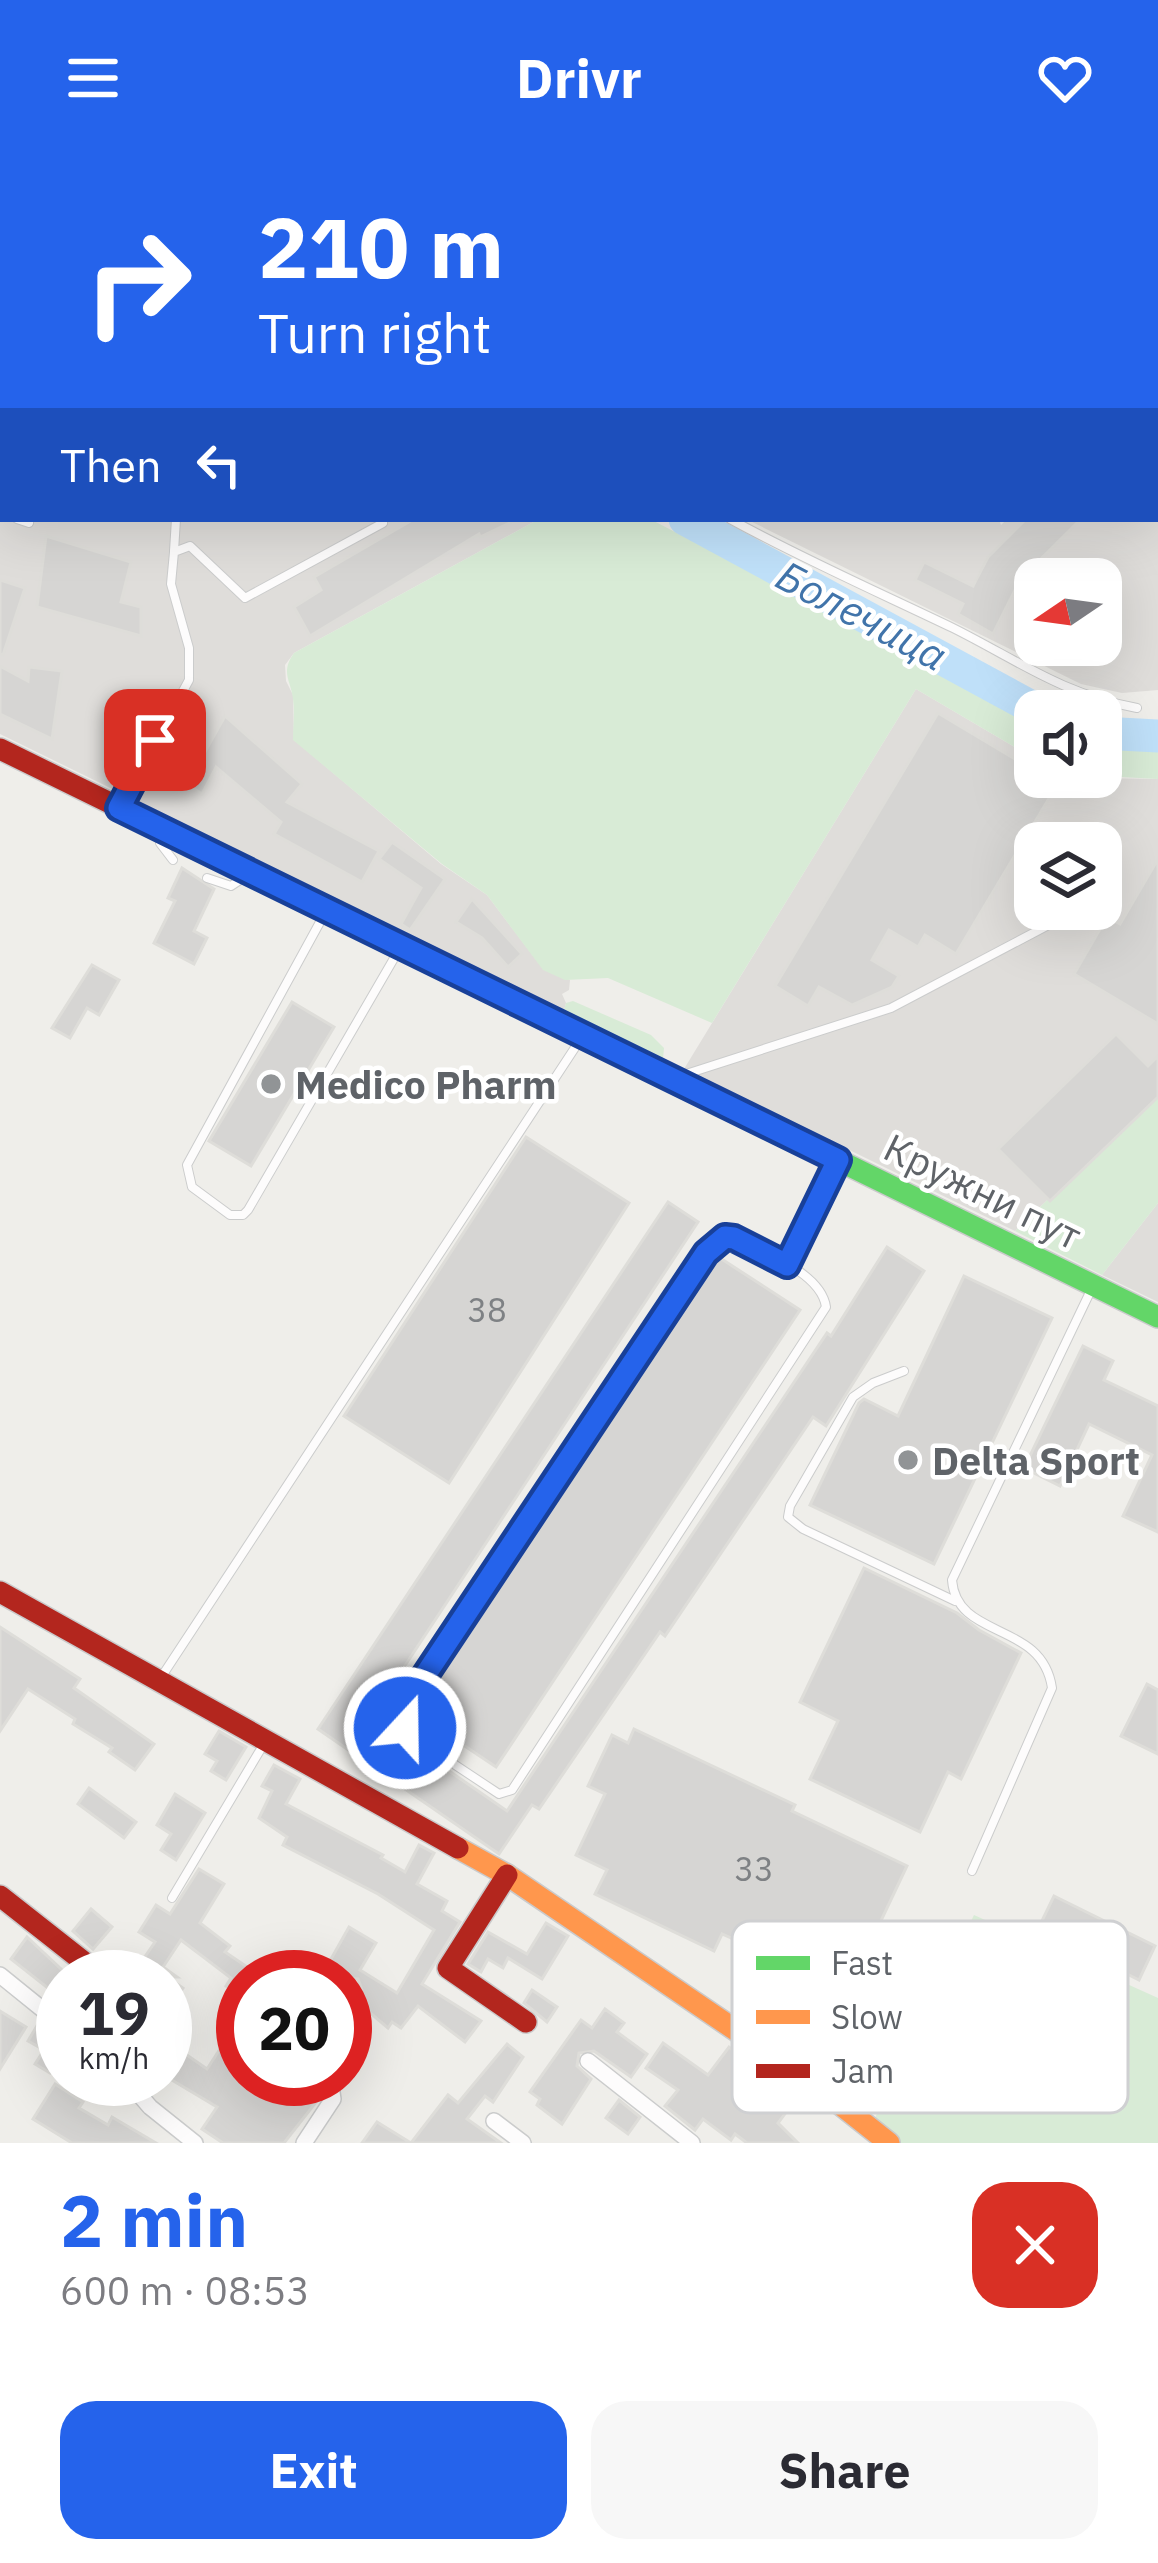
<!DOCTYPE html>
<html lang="en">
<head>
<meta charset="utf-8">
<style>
	body { margin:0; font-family:"IBM Plex Sans",sans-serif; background:#f7f7f7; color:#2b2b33; height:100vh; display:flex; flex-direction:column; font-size:45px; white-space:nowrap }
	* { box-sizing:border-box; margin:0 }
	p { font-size:39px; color:#7c7c81 }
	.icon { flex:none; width:66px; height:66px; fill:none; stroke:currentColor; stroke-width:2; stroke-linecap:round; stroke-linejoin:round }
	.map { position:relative; height:1987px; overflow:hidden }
	.sheet { display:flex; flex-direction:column; background:#fff; flex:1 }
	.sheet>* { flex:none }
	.top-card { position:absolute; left:0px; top:0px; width:1158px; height:366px; box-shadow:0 12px 48px #0002; background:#2563eb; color:#fff; overflow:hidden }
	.needle { width:78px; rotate:257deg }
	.fabs { position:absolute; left:1014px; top:402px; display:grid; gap:24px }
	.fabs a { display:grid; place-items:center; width:108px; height:108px; border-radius:24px; background:#fff; box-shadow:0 12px 48px #0002; font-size:60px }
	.speed { position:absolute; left:36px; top:1794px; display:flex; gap:24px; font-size:60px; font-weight:700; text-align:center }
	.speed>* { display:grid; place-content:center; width:156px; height:156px; border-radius:50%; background:#fff; box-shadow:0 12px 48px #0002; line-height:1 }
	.speed small { font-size:30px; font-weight:400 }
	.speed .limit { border:18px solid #d22; background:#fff; color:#111 }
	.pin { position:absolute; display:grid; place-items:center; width:102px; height:102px; color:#fff; margin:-51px; border-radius:24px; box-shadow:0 6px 18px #0006 }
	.me { position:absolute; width:132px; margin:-66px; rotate:21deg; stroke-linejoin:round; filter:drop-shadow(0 0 9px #0008) }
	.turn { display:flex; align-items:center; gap:42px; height:252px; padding:0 60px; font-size:54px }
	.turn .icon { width:156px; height:156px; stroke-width:2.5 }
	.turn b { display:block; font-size:84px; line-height:102px }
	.then { display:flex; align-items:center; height:114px; padding:0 60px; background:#0003; gap:24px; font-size:45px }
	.round { display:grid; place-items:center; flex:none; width:126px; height:126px; border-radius:36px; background:#f7f7f7 }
	.headline { display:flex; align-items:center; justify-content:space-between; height:204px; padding:0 60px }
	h1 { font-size:72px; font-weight:700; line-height:90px; color:#2563eb }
	.action { display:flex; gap:24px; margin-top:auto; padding:24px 60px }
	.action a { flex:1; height:138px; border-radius:36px; background:#2563eb; color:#fff; font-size:48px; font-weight:700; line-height:138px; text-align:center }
	.action a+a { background:#f7f7f7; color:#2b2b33 }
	header { display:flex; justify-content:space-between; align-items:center; height:156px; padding:0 60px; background:#2563eb; color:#fff; font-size:54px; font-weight:700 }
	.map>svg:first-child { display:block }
	.industrial { fill:#dfddda; fill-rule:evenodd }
	.green { fill:#d8ebd6 }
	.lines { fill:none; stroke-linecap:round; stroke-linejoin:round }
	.stream { stroke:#bfe0f9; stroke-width:6 }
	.river { stroke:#bfe0f9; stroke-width:33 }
	.building { fill:#d6d5d3; stroke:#deddd9; stroke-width:3 }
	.lane-casing { stroke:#cbcccc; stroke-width:10 }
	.street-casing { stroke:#cbcccc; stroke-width:18 }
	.fast-casing { stroke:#cacacb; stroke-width:24 }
	.slow-casing { stroke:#cacacb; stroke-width:24 }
	.jam-casing { stroke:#cacacb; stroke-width:24 }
	.lane { stroke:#fdfcfc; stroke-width:8 }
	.street { stroke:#fdfcfc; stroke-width:15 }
	.fast { stroke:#63d668; stroke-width:21 }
	.slow { stroke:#ff974d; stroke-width:21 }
	.jam { stroke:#b3261e; stroke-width:21 }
	.route-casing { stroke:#184099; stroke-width:30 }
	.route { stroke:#2563eb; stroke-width:21 }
	.poi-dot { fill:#919496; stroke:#fff; stroke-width:4.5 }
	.labels { text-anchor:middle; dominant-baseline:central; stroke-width:9; stroke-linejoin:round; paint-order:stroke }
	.number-label { font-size:33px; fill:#7e8184 }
	.poi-label { font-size:39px; font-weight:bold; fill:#5f6368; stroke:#fff; text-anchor:start }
	.street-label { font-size:39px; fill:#5f6368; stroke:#fff }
	.water-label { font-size:42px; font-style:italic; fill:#4174aa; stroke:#fff }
	.key { fill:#fff; stroke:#cfd0d2; stroke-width:3 }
	.key-label { font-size:33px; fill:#5f6368 }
</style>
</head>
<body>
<header><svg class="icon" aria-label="menu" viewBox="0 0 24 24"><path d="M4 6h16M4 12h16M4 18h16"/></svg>Drivr<svg class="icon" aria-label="heart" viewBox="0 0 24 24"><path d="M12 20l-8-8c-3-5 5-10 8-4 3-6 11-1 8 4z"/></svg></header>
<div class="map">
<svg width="1158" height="1987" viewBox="0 0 1158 1987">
	<rect width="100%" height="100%" fill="#efeeea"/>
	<g class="industrial">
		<path d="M0,11L3,363H539L294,497L285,509L286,525L293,539L294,584L441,708L487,739L543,813L570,824L569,834L562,838L566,847L564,854L0,578Z"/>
		<path d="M1158,214V534L1122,537L1081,528L746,363H999L1001,369L1007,363H1155ZM1035,423H1101V489H1035Z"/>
		<path d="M916,533L1035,603V621L1158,623V938L1015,1075L684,913ZM1035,687H1101V753H1035Z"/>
		<path d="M1158,1047V1146L1102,1119Z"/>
	</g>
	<g class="green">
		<path d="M999,0H1158L1155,218V3Z"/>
		<path d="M539,363H650L1035,563V603L916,533L712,867L608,822L565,824L543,814L487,739L442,708L293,584C293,571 295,556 293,543C291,524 280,517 294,497Z"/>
		<path d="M1101,586L1158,589V623L1101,620Z"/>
		<path d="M573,845L651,879L664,892L663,903L564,854L566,847Z"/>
		<path d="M1158,938V1047L1102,1119L1015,1075Z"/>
		<path d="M974,1759L1158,1842V1987H896L873,1966Z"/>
	</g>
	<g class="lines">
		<path class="stream" d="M315,3L318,0"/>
		<g class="river">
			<path d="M18,0L23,3"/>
			<path d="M685,363L1039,555"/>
			<path d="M1101,577L1158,580"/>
		</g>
	</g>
	<g class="building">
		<path d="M414,363H518L480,381L479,378L310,480L294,451L321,434L314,421Z"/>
		<path d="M1026,363H1081L1020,424L993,478L958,458L963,448L915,424L924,406L973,430L988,401Z"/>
		<path d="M46,380L131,406L121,446L141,451V480L37,451Z"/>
		<path d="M0,424L25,432L3,499L0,498Z"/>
		<path d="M0,510L28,525L29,511L62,515L52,583L0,558Z"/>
		<path d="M938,557L1035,615V621H1045L1057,629L956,798L925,779L918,791L889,774L872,804L899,820L892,831L852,849L819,831L808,850L775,830Z"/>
		<path d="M225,560L302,628L287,646L379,695L362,726L274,678L281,666L216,611L202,638L187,628Z"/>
		<path d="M392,686L445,723L410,774L401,768L421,732L379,703Z"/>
		<path d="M1158,703V868L1074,818L1107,761L1120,768Z"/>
		<path d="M182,712L214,733L194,775L207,782L194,808L154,787L175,745L168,742Z"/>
		<path d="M472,743L522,798L508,811L482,782L456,766Z"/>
		<path d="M92,809L119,824L99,859L87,852L70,882L52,872Z"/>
		<path d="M292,846L334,871L251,1010L209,985Z"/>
		<path d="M1116,878L1148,910L1158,900V941L1050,1045L998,993Z"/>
		<path d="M526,981L629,1047L449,1327L344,1260Z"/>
		<path d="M668,1046L698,1066L371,1561L507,1655L827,1177L831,1180L887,1091L924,1115L826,1270L813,1261L665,1480L660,1476L539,1653L532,1649L499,1698L318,1573Z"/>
		<path d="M717,1100L800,1154L496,1611L414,1556Z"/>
		<path d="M964,1120L1052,1162L934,1408L810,1349L859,1247L864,1243L898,1260Z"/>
		<path d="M1083,1190L1113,1205L1104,1224L1158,1250V1376L1123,1360L1152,1299L1089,1268L1060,1330L1024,1312Z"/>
		<path d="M864,1412L957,1457L979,1474L1021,1497L961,1623L948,1616L920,1676L810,1623L838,1565L800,1546Z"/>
		<path d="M0,1471L80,1523L74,1532L154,1588L135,1614L109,1596L112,1592L73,1568L75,1563L28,1533L0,1575Z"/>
		<path d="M1147,1528L1158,1534V1598L1121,1580Z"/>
		<path d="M634,1573L795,1649L792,1655L907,1710L840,1851L751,1809L758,1794L722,1778L714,1795L595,1738L607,1714L576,1699L605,1638L588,1630L612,1579L628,1587Z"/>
		<path d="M219,1575L246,1591L226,1624L211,1615L217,1605L205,1598Z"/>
		<path d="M274,1609L300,1623L286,1648L383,1699L381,1702L405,1716L419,1689L434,1697L417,1728L447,1745L442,1755L460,1766L422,1828L481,1865L465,1886L418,1850L401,1872L392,1866L388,1872L356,1845L362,1834L358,1823L321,1821L349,1771L376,1787L360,1814L397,1837L434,1774L378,1738L283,1689L287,1681L259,1662L272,1635L262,1630Z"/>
		<path d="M89,1632L136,1666L124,1682L78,1648Z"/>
		<path d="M175,1638L205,1657L176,1704L161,1694L171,1678L157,1669Z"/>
		<path d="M199,1713L224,1728L200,1767L230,1790L225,1796L262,1821H243V1842L226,1830L231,1822L181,1784L163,1811L177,1821H167L183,1832L166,1856L185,1871L171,1888L207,1913L233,1873L243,1876V1923H282L317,1945L284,1987H223L202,1973L217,1951L165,1920V1821H131L155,1786L139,1776L156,1749L170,1758Z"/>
		<path d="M1054,1740L1155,1790L1139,1824L1038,1773Z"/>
		<path d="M91,1753L112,1771L93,1793L73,1775Z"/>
		<path d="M546,1767L568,1780L542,1823L508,1802L503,1812L488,1803L481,1816L468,1808L488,1776L527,1798Z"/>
		<path d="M27,1781L63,1815V1844L11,1803Z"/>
		<path d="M532,1834L557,1851L547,1866L524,1847Z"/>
		<path d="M605,1853L624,1867L617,1876L647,1898L631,1921L594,1895L579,1897L577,1910L591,1923L562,1968L537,1949L540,1943L530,1936L581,1864L592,1872Z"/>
		<path d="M0,1855L26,1871L0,1913Z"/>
		<path d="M38,1868L63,1883V1895L50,1917L35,1908L44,1894L28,1885Z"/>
		<path d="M663,1887L708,1919L729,1891L756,1912L760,1909L799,1939L778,1967L798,1987H747L735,1978L731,1984L703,1963L695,1974L665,1950L678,1934L646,1912Z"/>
		<path d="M507,1888L523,1901L493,1946L485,1940L467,1963L501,1987H362L377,1966L411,1987L448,1939L458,1947Z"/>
		<path d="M55,1928L83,1946L79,1952L108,1969L112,1961L156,1987H72L33,1963Z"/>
		<path d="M619,1944L640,1961L628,1978L606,1962Z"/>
	</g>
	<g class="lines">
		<defs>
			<g id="lane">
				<path d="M79,0L84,3"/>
				<path d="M168,3L171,0"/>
				<path d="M0,119L3,118"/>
				<path d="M0,358L3,359"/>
				<path d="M17,363L29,367"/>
				<path d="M730,363C803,403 878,436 953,472C1019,505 1062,538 1137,552"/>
				<path d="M174,395L176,363"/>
				<path d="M120,650L189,524V492L171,428L174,396L190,390L245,442L383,367"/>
				<path d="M160,674V687L173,704"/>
				<path d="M207,722L231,730L249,718"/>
				<path d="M325,757L187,1009L192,1031L230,1059H243L248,1054L400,792"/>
				<path d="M680,920L891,852L1058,764"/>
				<path d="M725,1081L734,1082C762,1096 821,1116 826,1151L512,1634L499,1638L410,1579L405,1572L404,1551L707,1097Z"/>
				<path d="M787,1109L836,1008"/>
				<path d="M904,1215L873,1227L853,1241L790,1350L788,1361L803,1373L955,1445"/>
				<path d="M160,1523L580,884"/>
				<path d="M972,1715L1052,1532C1042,1464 957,1485 952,1424L1092,1132"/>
				<path d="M172,1742L265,1586"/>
			</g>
			<g id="street">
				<path d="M0,1819L63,1870"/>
				<path d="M345,1839L350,1832"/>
				<path d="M237,1861L243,1864"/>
				<path d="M588,1905L692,1987"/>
				<path d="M126,1923L150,1951L195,1987"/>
				<path d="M494,1965L523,1987"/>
				<path d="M304,1987L333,1943L330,1923"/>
			</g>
			<path id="fast" d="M801,986L1158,1161"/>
			<path id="slow" d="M458,1692L507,1719L812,1926L889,1987"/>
			<g id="jam">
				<path d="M0,593L801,986"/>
				<path d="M0,1436L458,1692"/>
				<path d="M507,1719L448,1812L526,1866"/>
				<path d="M0,1740L103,1821"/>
			</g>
		</defs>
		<use href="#lane" class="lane-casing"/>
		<use href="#street" class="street-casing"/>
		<use href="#fast" class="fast-casing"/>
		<use href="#slow" class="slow-casing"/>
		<use href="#jam" class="jam-casing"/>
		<use href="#lane" class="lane"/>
		<use href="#street" class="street"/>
		<use href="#fast" class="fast"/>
		<use href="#slow" class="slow"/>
		<use href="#jam" class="jam"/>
	</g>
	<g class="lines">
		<defs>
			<path id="route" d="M155,584L119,652L838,1004L787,1109L734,1082L725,1081L706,1097L404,1551L405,1572"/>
		</defs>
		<use href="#route" class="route-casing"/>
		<use href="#route" class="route"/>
	</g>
	<g class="poi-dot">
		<circle cx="271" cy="928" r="12"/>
		<circle cx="908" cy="1304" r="12"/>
	</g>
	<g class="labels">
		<g class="number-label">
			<text x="487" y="1153">38</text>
			<text x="754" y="1712">33</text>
		</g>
		<g class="poi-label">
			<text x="295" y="928">Medico Pharm</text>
			<text x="932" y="1304">Delta Sport</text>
		</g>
		<g class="street-label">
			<text transform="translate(983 1035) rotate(26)">Кружни пут</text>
		</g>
		<g class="water-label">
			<text transform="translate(862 459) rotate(28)">Болечица</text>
		</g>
	</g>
	<rect x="732" y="1765" width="396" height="192" rx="18" class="key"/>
	<rect x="756" y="1800" width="54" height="14" fill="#63d668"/>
	<rect x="756" y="1854" width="54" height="14" fill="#ff974d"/>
	<rect x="756" y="1908" width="54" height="14" fill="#b3261e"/>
	<g class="key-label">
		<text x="831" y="1819">Fast</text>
		<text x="831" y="1873">Slow</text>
		<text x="831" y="1927">Jam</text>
	</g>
</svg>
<div class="fabs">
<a><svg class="needle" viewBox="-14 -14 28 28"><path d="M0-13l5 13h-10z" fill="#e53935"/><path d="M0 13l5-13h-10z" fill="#7c7c81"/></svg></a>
<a><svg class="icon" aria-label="sound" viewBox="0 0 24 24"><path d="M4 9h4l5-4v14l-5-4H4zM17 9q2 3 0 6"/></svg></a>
<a><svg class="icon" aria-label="layers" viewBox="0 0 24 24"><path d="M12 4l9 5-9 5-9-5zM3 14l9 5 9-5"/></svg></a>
</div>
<div class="speed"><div>19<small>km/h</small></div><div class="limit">20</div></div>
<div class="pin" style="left:155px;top:584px;background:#d93025"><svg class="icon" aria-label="arrive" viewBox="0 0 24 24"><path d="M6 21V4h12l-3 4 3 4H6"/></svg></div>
<svg class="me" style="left:405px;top:1572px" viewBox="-20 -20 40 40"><circle r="17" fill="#2563eb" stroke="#fff" stroke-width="3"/><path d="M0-11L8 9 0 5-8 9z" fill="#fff"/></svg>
<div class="top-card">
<div class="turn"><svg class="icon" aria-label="right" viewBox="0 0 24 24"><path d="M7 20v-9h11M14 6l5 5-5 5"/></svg><div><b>210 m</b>Turn right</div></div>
<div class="then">Then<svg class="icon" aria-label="left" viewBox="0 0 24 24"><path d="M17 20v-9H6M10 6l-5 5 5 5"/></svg></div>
</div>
</div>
<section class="sheet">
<div class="headline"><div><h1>2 min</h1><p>600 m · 08:53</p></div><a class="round" style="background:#d93025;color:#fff"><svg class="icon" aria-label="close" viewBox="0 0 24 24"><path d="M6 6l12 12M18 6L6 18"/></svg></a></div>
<div class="action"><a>Exit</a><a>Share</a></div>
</section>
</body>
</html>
